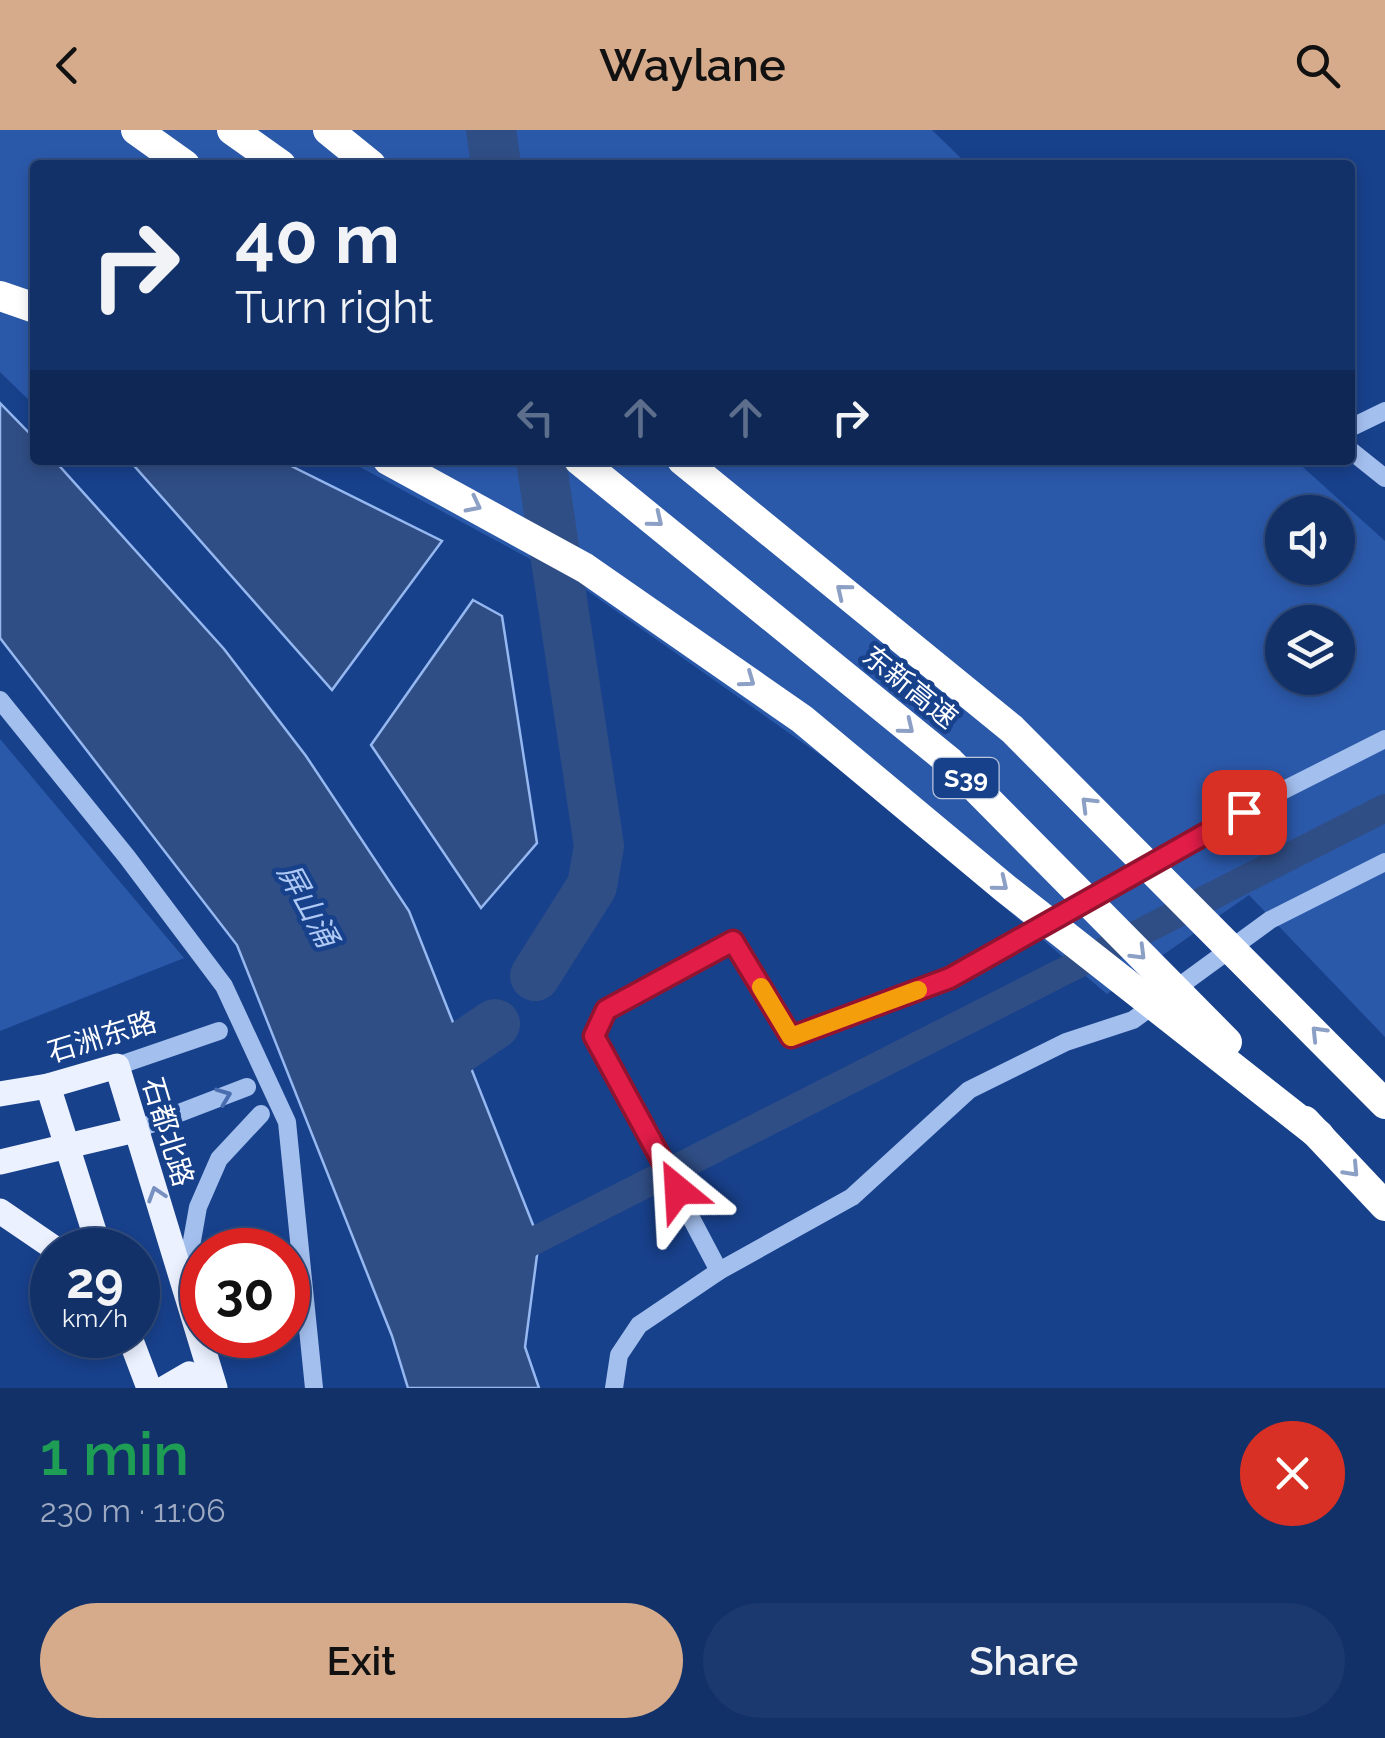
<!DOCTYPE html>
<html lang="en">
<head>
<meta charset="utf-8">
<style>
	body { margin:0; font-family:Raleway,"Noto Sans SC",sans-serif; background:#1b396f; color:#f1f3f6; height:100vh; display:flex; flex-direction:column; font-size:38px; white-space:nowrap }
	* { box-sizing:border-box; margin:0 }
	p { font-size:32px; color:#9ca9c0 }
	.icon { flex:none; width:55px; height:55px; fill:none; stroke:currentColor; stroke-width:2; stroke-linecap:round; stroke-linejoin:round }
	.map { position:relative; height:1258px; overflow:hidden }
	.sheet { display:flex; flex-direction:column; background:#123169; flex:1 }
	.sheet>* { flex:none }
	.guide { position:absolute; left:30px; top:30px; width:1325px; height:305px; border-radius:10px; box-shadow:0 5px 15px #0003,0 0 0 2px #314c7d; background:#123169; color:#f1f3f6; overflow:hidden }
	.controls { position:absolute; left:1265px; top:365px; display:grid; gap:20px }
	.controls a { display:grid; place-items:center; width:90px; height:90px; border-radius:50%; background:#123169; box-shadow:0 5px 15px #0003,0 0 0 2px #314c7d; font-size:50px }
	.speed { position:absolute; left:30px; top:1098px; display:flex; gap:20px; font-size:50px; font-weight:700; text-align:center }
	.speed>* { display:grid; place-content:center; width:130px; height:130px; border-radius:50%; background:#123169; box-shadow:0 5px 15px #0003,0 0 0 2px #314c7d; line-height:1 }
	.speed small { font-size:25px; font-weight:400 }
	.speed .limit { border:15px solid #d22; background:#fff; color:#111 }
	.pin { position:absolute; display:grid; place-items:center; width:85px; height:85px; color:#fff; margin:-42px; border-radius:20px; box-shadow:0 5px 15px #0006 }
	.me { position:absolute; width:110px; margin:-55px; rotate:333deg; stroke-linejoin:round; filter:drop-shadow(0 0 8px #0008) }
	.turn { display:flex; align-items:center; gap:35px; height:210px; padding:0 40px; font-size:45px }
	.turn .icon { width:130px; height:130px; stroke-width:2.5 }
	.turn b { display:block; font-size:70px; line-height:85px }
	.lanes { display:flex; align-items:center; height:95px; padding:0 40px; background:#0003; justify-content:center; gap:50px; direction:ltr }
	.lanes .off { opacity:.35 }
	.round { display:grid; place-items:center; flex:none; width:105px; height:105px; border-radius:52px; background:#1b396f }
	.headline { display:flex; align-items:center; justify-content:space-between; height:170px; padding:0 40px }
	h1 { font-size:60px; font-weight:600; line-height:75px; color:#1e9e55 }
	.cta { display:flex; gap:20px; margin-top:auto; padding:20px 40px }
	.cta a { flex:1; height:115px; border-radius:60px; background:#d6ab8b; color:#111; font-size:40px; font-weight:600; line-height:115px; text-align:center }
	.cta a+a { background:#1b396f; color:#f1f3f6 }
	header { display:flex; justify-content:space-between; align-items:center; height:130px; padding:0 40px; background:#d6ab8b; color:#111; font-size:45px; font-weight:600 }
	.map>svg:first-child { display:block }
	.green { fill:#2b59aa; fill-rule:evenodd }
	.water { fill:#304e86; stroke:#96b8f1; stroke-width:2.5 }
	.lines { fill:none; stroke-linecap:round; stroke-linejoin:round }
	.canal { stroke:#304e86; stroke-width:28 }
	.river { stroke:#304e86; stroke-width:50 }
	.minor { stroke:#a3bfee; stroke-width:18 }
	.major { stroke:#ebf1ff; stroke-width:25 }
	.highway { stroke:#fff; stroke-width:30 }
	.oneway { stroke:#8ca0c6 }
	.oneway2 { stroke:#496dae }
	.oneway3 { stroke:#7790c0 }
	.route-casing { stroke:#92132f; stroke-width:25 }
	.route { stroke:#e11d48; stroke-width:18 }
	.slow { stroke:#f59e0b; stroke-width:18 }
	.labels { text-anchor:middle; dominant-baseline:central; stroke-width:9; stroke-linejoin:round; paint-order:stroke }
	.shield { fill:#18418c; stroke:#bac6dc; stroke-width:2.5 }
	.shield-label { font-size:25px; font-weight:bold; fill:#fff }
	.street-label { font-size:28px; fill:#fff; stroke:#18418c }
	.water-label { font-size:30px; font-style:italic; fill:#afc9f5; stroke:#18418c }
</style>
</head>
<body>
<header><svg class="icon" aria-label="back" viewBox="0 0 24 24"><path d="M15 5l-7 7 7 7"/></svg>Waylane<svg class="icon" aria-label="search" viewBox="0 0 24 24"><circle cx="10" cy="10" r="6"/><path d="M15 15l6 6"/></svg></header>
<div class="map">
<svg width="1385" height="1258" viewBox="0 0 1385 1258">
	<rect width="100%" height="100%" fill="#18418c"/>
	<g class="green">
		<path d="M0,0H932L968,35H35V276L0,242Z"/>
		<path d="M347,330H1295L1385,411V907L1249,765L1107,864L843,641L582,457ZM1282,382H1338V438H1282ZM1282,492H1338V548H1282Z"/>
		<path d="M0,609L184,828L0,901Z"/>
	</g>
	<g class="water">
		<path d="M0,273L35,309V330H54L224,519L306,626L409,781L539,1110L525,1217L539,1258H408L392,1206L237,815L0,508Z"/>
		<path d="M129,330H279L442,411L332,560Z"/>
		<path d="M473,470L502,486L537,713L481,778L371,615Z"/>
	</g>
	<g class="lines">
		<path class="canal" d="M504,1126L1385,678"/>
		<g class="river">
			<path d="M491,0L496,35"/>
			<path d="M535,846L592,756L599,716L541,330"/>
			<path d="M408,953L495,894"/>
		</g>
		<g class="minor">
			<path d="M1350,298L1385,281"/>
			<path d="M1350,320L1385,348"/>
			<path d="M0,570L127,727L224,856L287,992L314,1258"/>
			<path d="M117,936L219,901"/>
			<path d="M135,1000L247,957"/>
			<path d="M719,1141L595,906L606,880L733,811L791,907L950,848L1276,664L1385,609"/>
			<path d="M185,1150L198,1077L219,1029L261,984"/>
			<path d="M614,1258L619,1225L639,1195L719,1141L852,1067L969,960L1066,912L1133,890L1270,790L1385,732"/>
		</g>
		<g class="major">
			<path d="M48,956L100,1120"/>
			<path d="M0,964L48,956L117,936L215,1258"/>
			<path d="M0,1032L135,1000"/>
			<path d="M0,1081L57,1120"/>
			<path d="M129,1205L149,1258"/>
			<path d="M165,1258L189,1244L210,1258"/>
		</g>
		<g class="highway">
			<path d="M136,0L185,35"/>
			<path d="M232,0L281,35"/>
			<path d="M328,0L371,35"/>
			<path d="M0,166L35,178"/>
			<path d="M388,330L585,438L802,589L1006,759L1319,1005"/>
			<path d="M579,330L950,632L1227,912"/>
			<path d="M682,330L1012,599L1385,974"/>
			<path d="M1305,991L1385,1076"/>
		</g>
	</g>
	<defs><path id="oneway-chevron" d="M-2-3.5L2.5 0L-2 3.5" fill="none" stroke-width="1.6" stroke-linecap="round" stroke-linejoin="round" transform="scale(2.5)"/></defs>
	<g class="oneway">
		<use href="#oneway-chevron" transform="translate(474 375) rotate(27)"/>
		<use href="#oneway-chevron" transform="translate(656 390) rotate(39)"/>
		<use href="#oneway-chevron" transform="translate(843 461) rotate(-141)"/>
		<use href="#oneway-chevron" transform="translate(748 550) rotate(36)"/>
		<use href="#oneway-chevron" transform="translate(907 597) rotate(39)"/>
		<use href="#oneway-chevron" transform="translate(1088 674) rotate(-135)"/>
		<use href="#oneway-chevron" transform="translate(1001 754) rotate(39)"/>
		<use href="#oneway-chevron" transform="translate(1139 823) rotate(45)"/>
		<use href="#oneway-chevron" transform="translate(1318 903) rotate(-134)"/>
		<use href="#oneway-chevron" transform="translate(1352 1040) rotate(47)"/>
	</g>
	<use class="oneway2" href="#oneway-chevron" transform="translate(224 966) rotate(-21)"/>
	<use class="oneway3" href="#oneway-chevron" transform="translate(156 1064) rotate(-108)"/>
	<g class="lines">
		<defs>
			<path id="route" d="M678,1060L594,906L606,880L733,811L791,907L950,848L1244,682"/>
		</defs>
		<use href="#route" class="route-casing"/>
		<use href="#route" class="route"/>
		<path class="slow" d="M761,857L791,907L918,860"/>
	</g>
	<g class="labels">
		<rect class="shield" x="933.5" y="628" width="65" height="40" rx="8"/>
		<g class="shield-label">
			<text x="966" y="648">S39</text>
		</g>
		<g class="street-label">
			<text transform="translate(910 557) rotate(39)">东新高速</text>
			<text transform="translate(102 907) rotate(-17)">石洲东路</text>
			<text transform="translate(168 1002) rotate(73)">石都北路</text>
		</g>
		<g class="water-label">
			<text transform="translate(308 775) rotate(61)">屏山涌</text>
		</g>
	</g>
</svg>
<div class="controls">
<a><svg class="icon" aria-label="sound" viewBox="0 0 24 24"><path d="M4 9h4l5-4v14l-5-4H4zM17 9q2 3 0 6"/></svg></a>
<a><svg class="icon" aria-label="layers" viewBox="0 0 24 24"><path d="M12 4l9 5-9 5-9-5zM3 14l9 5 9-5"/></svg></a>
</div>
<div class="speed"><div>29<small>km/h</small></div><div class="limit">30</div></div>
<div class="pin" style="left:1244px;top:682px;background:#d93025"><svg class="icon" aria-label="arrive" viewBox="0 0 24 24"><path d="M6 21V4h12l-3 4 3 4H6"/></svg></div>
<svg class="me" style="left:678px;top:1060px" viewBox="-20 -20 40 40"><path d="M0-17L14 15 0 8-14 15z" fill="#e11d48" stroke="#fff" stroke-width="4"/></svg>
<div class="guide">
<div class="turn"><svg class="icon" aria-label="right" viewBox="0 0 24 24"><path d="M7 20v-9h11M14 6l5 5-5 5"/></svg><div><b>40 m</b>Turn right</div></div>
<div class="lanes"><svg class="icon off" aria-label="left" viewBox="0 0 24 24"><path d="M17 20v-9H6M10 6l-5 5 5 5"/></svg><svg class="icon off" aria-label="ahead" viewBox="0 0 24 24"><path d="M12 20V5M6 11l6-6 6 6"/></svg><svg class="icon off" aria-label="ahead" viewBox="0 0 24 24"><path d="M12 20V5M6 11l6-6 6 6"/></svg><svg class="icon" aria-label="right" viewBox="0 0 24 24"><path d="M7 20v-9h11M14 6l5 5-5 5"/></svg></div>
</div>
</div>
<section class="sheet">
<div class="headline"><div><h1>1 min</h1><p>230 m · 11:06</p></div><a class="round" style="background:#d93025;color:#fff"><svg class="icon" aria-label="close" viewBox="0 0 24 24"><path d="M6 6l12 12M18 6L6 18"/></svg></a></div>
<div class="cta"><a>Exit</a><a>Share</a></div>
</section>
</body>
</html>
